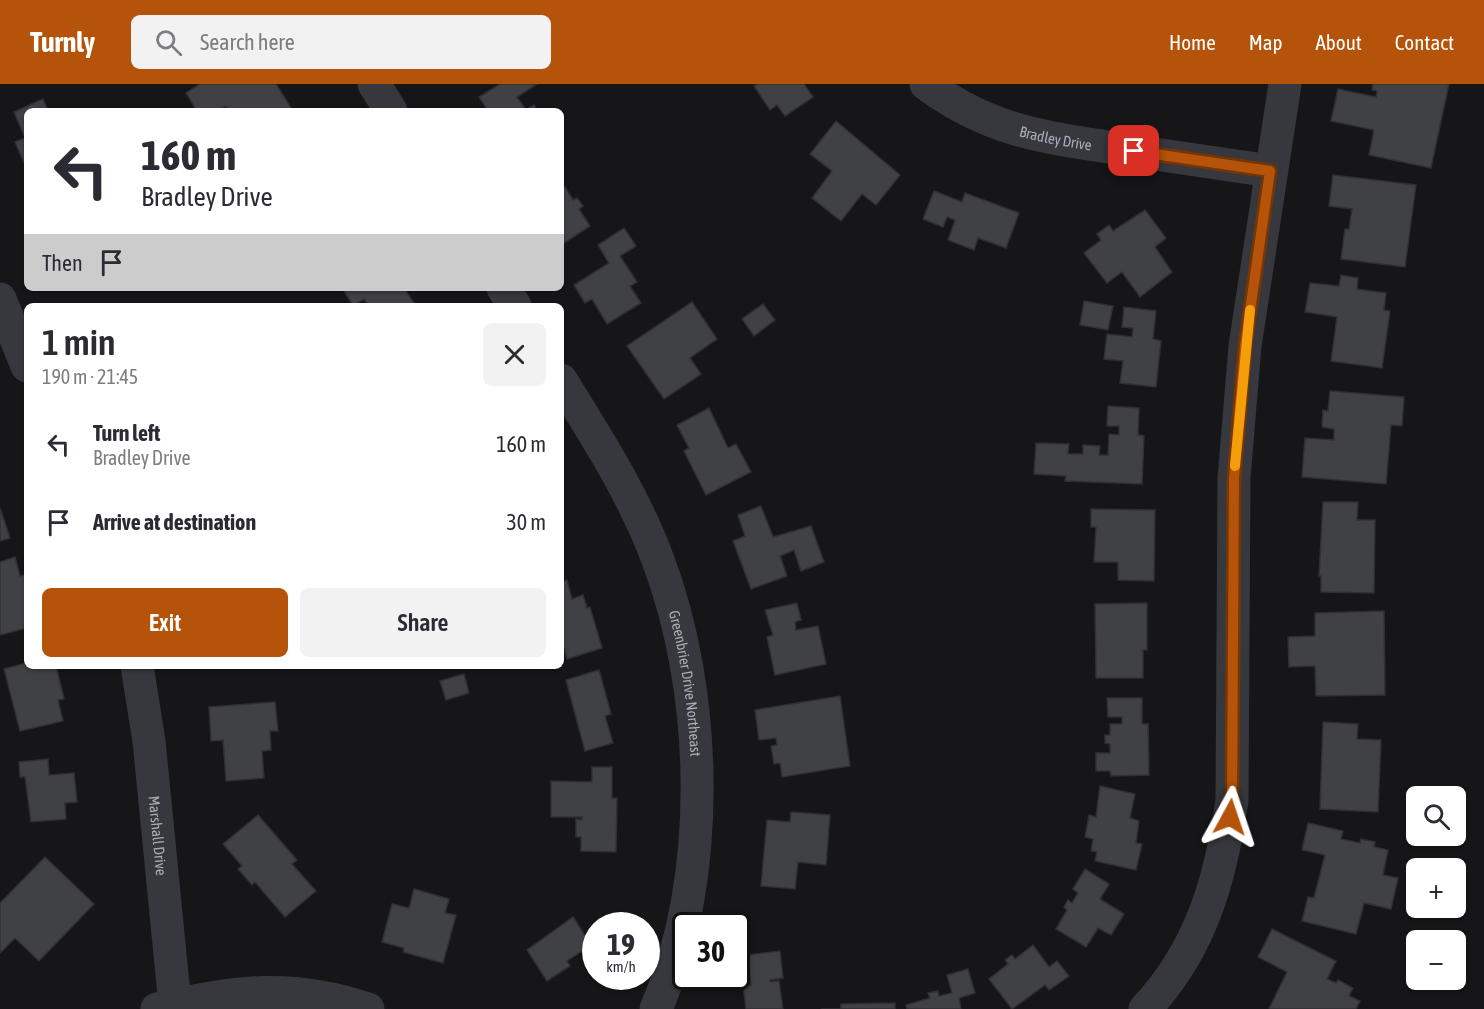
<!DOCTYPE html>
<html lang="en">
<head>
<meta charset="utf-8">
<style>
	body { margin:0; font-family:"Asap Condensed",sans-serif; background:#f2f2f3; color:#2b2b33; height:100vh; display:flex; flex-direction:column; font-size:22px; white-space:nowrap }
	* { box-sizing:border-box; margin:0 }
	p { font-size:20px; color:#7c7c81 }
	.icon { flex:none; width:33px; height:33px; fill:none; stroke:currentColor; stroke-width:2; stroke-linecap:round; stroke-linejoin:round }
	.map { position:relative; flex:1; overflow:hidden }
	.sheet { position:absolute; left:24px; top:219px; width:540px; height:366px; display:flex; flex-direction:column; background:#fff; border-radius:9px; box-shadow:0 2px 4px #0004 }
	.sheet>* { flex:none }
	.hud { position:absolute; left:24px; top:24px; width:540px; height:183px; border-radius:9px; box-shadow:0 2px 4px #0004; background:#fff; color:#2b2b33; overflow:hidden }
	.buttons { position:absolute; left:1406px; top:702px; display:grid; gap:12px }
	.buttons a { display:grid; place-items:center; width:60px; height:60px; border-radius:9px; background:#fff; box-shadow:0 2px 4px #0004; font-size:30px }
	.speed { position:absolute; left:582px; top:828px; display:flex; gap:12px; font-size:30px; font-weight:700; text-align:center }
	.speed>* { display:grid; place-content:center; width:78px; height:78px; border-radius:50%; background:#fff; box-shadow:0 2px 4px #0004; line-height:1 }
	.speed small { font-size:15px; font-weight:400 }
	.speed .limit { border:3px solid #111; border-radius:9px; background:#fff; color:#111 }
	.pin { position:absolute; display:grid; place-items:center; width:51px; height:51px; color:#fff; margin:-26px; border-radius:12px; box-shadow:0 3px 9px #0006 }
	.me { position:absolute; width:66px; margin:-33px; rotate:5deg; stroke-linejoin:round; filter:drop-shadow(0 0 4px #0008) }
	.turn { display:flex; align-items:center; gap:21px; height:126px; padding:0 18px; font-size:27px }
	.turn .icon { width:78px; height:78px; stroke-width:2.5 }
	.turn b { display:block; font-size:42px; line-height:51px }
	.then { display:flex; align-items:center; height:57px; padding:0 18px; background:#0003; gap:12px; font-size:22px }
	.round { display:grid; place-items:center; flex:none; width:63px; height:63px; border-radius:9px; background:#f2f2f3 }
	.overview { display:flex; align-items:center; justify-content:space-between; height:102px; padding:0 18px }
	h1 { font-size:36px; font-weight:600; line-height:45px }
	.primary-button { display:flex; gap:12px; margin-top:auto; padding:12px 18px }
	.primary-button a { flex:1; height:69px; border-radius:9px; background:#b45309; color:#fff; font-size:24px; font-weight:600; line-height:69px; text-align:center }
	.primary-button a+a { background:#f2f2f3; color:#2b2b33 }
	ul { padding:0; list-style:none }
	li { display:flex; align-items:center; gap:18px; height:78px; padding:0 18px }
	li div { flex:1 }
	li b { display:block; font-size:22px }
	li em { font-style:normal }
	header { display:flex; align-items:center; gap:36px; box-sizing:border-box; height:84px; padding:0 30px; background:#b45309; color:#fff }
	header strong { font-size:28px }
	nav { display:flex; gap:33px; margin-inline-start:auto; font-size:21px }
	.search { width:420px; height:54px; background:#f2f2f3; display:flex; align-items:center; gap:15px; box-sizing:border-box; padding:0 21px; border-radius:9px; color:#7c7c81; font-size:22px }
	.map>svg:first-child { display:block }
	.building { fill:#404145; stroke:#303034; stroke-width:1.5 }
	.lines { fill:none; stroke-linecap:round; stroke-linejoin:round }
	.minor { stroke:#37383d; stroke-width:33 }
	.route-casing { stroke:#753606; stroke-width:15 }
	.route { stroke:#b45309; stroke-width:10 }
	.slow { stroke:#f59e0b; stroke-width:10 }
	.labels { text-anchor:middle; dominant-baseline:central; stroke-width:4.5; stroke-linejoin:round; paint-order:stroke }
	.street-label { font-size:15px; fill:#a8adb8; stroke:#111113 }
</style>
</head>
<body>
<header>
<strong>Turnly</strong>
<div class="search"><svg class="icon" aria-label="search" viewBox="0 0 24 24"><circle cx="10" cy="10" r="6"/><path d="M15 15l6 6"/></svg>Search here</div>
<nav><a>Home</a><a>Map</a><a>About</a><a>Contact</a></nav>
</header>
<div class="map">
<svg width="1484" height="925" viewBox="0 0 1484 925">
	<rect width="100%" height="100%" fill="#161618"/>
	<g class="building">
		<path d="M200,0H276L293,27H229L226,22L218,27H197L186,9Z"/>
		<path d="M500,0H537L517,13L526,26L534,21L537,27H484L487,25L479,13Z"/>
		<path d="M758,0H804L813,13L785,32L777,21L770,26L754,2Z"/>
		<path d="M1373,0H1449L1431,84L1369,71L1374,46L1331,37L1338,5L1376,13L1377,7L1372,6Z"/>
		<path d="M43,15L48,27H27V86L15,58L25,54L14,28Z"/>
		<path d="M836,37L900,91L876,121L862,110L841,137L812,114L832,87L810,70Z"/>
		<path d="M1333,91L1416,101L1405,183L1341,175L1345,145H1349L1352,125L1329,122Z"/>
		<path d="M565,103L573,116L577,114L583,122L579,125L590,142L561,161V106Z"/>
		<path d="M934,107L962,118L965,109L1019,129L1006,164L978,154L974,166L948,156L955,136L947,133L943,143L923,135Z"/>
		<path d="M1145,126L1166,154L1155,163L1172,188L1140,213L1122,188L1107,199L1084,169L1101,156L1097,150L1109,141L1113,147Z"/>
		<path d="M624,144L636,162L620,172L637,198L630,202L641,219L607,240L592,215L585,219L574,201L609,179L598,161Z"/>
		<path d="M1341,191L1358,194L1357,205L1386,209L1384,226L1390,227L1382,284L1331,277L1337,233L1305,228L1310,199L1339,202Z"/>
		<path d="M345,204H404L414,219L410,222H369L364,215L353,222L343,205Z"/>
		<path d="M1084,217L1113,222L1108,246L1080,241Z"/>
		<path d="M692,218L717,255L690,274L701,290L664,315L627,262Z"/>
		<path d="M763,220L775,236L754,252L742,235Z"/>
		<path d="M1124,223L1156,227L1153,255L1161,257L1156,303L1120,299L1123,277L1104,275L1107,250L1132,253L1133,244L1122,243Z"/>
		<path d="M1330,307L1404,313L1402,342L1391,341L1386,400L1302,393L1305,354L1334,356V345L1322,343L1323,326L1328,327Z"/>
		<path d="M1108,322L1139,324L1138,351L1144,352L1142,400L1065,397L1066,392L1034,390L1036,359L1069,360L1068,370H1083V361L1100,362L1099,371H1108L1109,350L1119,351V342H1107Z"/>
		<path d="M709,324L728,364L736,360L751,388L706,411L684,367L689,364L677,341Z"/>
		<path d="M1323,418H1358L1357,436H1375L1374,509L1321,508V492H1319Z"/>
		<path d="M761,422L773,453L811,442L824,478L801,487L794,466L780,472L787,492L751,505L733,457L745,452L738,431Z"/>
		<path d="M0,424L10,454L0,457Z"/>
		<path d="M1091,425L1155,426L1154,497L1118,496V478H1094L1096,443H1091Z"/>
		<path d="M15,473L20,492L27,490V544L0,551V478Z"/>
		<path d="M567,496L572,515L583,511L587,524L590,523L602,564L567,575L561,555V498Z"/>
		<path d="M797,519L801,536L795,538L796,546L818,542L826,580L775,591L767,553L773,551L765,526Z"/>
		<path d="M1147,519V566H1143V594H1096L1095,520Z"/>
		<path d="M1384,527L1385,611L1316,612L1315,582L1289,583L1288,553L1315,552V529Z"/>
		<path d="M27,579V582H56L64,615L58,616L63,637L20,647L4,585Z"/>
		<path d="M599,586L611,630L605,632L613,659L585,667L566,596Z"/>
		<path d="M464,590L469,609L446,616L440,597Z"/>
		<path d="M840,612L850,682L782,693L780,679L774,680L771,662L777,661L776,654L759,656L755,626Z"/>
		<path d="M1107,614H1142V640H1148L1149,691L1111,692L1110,687H1096V669H1110V660L1105,659V651H1110V640H1122V633H1108Z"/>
		<path d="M275,618L278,647H270L271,666L262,667L264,694L226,697L223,656L211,657L209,623Z"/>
		<path d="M1323,638L1358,640L1357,655L1381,656L1378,728L1320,725Z"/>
		<path d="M48,675L49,691L74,689L77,718L65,719L66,735L31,738L25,693H20L19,678Z"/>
		<path d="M592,683H612V714H617L616,768L581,767V753H576V735L582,736V733H551V697L592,698Z"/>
		<path d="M1100,702L1135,710L1130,734L1139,737L1136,759L1142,760L1136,786L1095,777L1097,768L1091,767L1093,755L1085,753L1089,731L1096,733Z"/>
		<path d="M791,728L830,731L826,781L798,778L795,805L761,802L767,736L790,738Z"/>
		<path d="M258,731L297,776L292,780L316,807L285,833L255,798L252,801L238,785L242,782L223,760Z"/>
		<path d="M1308,739L1343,747L1341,755L1360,759L1361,755L1375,758L1374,763L1388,766L1383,791L1398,794L1391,825L1364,819L1356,850L1302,837L1308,813L1314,814L1325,771L1302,766Z"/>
		<path d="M45,773L94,820L39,877L15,854L0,869V819Z"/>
		<path d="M1085,785L1109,800L1100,815L1124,830L1111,851L1098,844L1086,863L1056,845L1067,826L1064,823L1068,816L1072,819L1078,809L1073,805Z"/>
		<path d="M414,805L449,815L445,829L456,831L443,879L403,868L404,864L382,858L392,820L409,824Z"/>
		<path d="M573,833L591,861L567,877L570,882L547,897L527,866Z"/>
		<path d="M1272,845L1336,877L1327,895L1336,899L1338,896L1353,904L1349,912L1360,917L1356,925H1269L1287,888L1258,873Z"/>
		<path d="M1033,861L1049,883L1057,877L1069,892L1049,906L1045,901L1012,925L989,895L1008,880L1005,876L1012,871L1015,875Z"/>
		<path d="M780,867L783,894L770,896V898L779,897L783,925H746L743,902L751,901L747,871Z"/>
		<path d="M968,885L975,909L959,914L961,925H907L906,921L930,914L928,909L938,907L939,912L952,909L947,891Z"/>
		<path d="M895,919V925H821H841V920Z"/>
	</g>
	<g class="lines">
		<g class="minor">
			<path d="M374,0L391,27"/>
			<path id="s1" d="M926,0C992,49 1049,54 1128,66C1175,73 1223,80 1270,87"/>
			<path d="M503,204L515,222"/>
			<path d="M0,215L27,282"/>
			<path id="s2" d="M561,296C597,354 634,411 658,476C708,608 713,794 656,925"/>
			<path id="s3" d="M137,582L149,657L175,921"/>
			<path d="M157,925C233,907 292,899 368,925"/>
			<path d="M1145,925C1201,866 1221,794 1232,716L1234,394L1245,262L1285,0"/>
		</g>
	</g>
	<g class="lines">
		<defs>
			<path id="route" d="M1134,67L1270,87L1245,262L1234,394L1232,716L1230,733"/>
		</defs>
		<use href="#route" class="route-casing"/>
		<use href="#route" class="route"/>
		<path class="slow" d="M1235,382L1250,226"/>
	</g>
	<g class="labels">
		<g class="street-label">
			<text stroke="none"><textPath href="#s1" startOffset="142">Bradley Drive</textPath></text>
			<text stroke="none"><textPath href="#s2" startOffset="332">Greenbrier Drive Northeast</textPath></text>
			<text stroke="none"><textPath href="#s3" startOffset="171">Marshall Drive</textPath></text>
		</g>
	</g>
</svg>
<div class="buttons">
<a><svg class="icon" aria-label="search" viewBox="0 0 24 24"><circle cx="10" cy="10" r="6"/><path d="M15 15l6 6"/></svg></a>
<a>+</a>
<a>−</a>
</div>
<div class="speed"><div>19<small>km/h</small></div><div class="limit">30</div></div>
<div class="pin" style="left:1134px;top:67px;background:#d93025"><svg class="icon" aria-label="arrive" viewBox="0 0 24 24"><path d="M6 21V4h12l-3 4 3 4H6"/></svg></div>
<svg class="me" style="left:1230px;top:733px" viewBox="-20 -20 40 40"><path d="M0-17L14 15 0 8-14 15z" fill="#b45309" stroke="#fff" stroke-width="4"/></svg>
<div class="hud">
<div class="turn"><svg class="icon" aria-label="left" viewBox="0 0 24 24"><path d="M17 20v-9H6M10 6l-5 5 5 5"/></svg><div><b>160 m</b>Bradley Drive</div></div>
<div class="then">Then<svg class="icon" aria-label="arrive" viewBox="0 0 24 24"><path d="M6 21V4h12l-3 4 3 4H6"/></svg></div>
</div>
<section class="sheet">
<div class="overview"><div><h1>1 min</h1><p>190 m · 21:45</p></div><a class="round"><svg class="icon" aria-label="close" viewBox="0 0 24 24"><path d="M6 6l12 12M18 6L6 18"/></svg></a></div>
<ul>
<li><svg class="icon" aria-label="left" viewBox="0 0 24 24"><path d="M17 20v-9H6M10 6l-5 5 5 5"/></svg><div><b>Turn left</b><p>Bradley Drive</p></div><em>160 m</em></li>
<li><svg class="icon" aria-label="arrive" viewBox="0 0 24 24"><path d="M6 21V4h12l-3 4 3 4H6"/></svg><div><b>Arrive at destination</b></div><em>30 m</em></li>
</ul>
<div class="primary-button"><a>Exit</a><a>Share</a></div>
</section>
</div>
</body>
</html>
